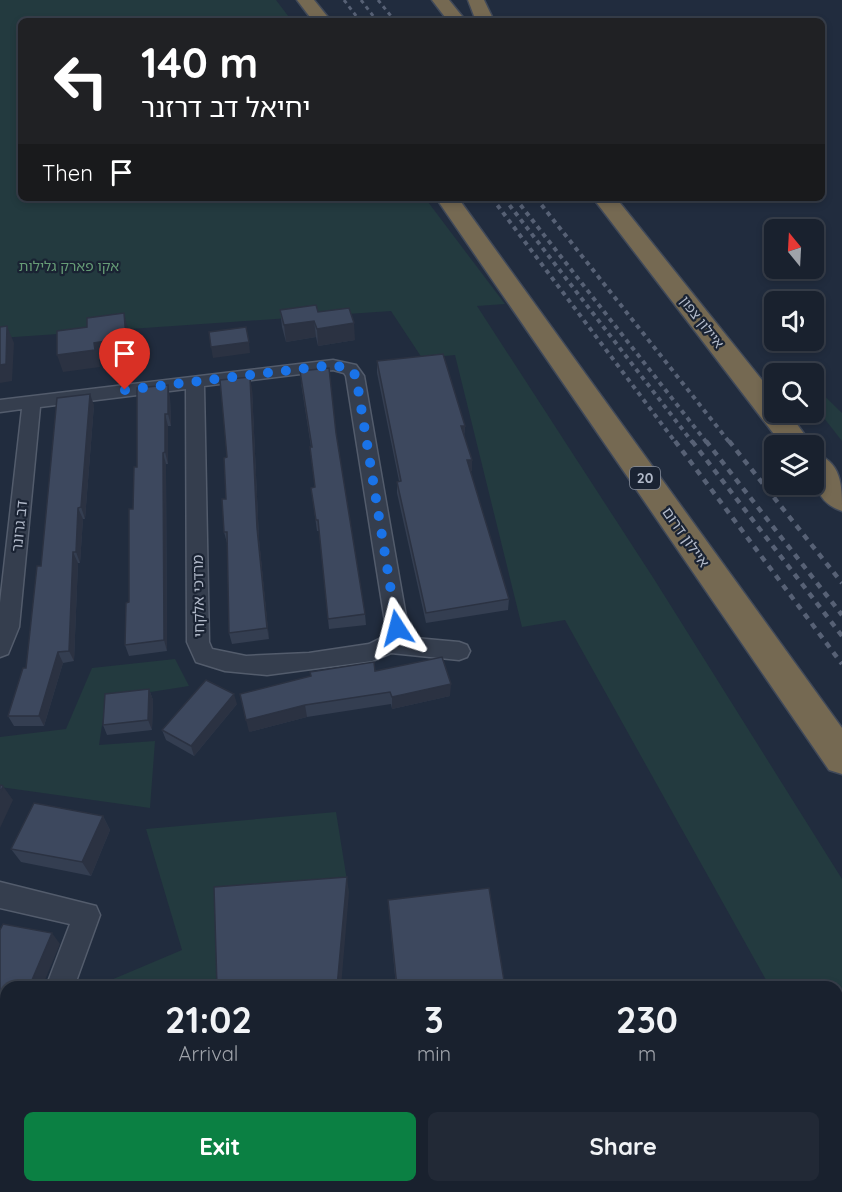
<!DOCTYPE html>
<html lang="en">
<head>
<meta charset="utf-8">
<style>
	body { margin:0; font-family:Quicksand,"Noto Sans Hebrew",sans-serif; background:#222936; color:#f1f3f6; height:100vh; display:flex; flex-direction:column; font-size:22px; white-space:nowrap }
	* { box-sizing:border-box; margin:0 }
	p { font-size:20px; color:#9fa3aa }
	.icon { flex:none; width:33px; height:33px; fill:none; stroke:currentColor; stroke-width:2; stroke-linecap:round; stroke-linejoin:round }
	.map { position:relative; flex:1; overflow:hidden }
	.drawer { position:absolute; left:0px; top:981px; width:843px; height:212px; display:flex; flex-direction:column; background:#19212e; border-radius:18px 18px 0 0; box-shadow:0 3px 9px #0003,0 0 0 2px #373e4a }
	.drawer>* { flex:none }
	.hud { position:absolute; left:18px; top:18px; width:807px; height:183px; border-radius:9px; box-shadow:0 3px 9px #0003,0 0 0 2px #373e4a; background:#202124; color:#fff; overflow:hidden }
	.needle { width:39px; rotate:342deg }
	.tools { position:absolute; left:764px; top:219px; display:grid; gap:12px }
	.tools a { display:grid; place-items:center; width:60px; height:60px; border-radius:9px; background:#19212e; box-shadow:0 3px 9px #0003,0 0 0 2px #373e4a; font-size:30px }
	.pin { position:absolute; display:grid; place-items:center; width:51px; height:51px; color:#fff; margin:-62px -26px; border-radius:50% 50% 50% 0; rotate:-45deg; box-shadow:0 0 6px #0007 }
	.pin .icon { rotate:45deg }
	.me { position:absolute; width:66px; margin:-33px; rotate:351deg; stroke-linejoin:round; filter:drop-shadow(0 0 4px #0008) }
	.turn { display:flex; align-items:center; gap:21px; height:126px; padding:0 24px; font-size:27px }
	.turn .icon { width:78px; height:78px; stroke-width:2.5 }
	.turn b { display:block; font-size:42px; line-height:51px }
	.then { display:flex; align-items:center; height:57px; padding:0 24px; background:#0003; gap:12px; font-size:22px }
	.eta { display:flex; justify-content:space-evenly; align-items:center; height:102px; text-align:center }
	.eta b { font-size:36px; font-weight:800; line-height:42px }
	.action { display:flex; gap:12px; margin-top:auto; padding:12px 24px }
	.action a { flex:1; height:69px; border-radius:9px; background:#0b8043; color:#fff; font-size:24px; font-weight:800; line-height:69px; text-align:center }
	.action a+a { background:#222936; color:#f1f3f6 }
	.map>svg:first-child { display:block }
	.green { fill:#233a3f }
	.lines { fill:none; stroke-linecap:round; stroke-linejoin:round }
	.minor-casing { stroke:#535c6c; stroke-width:3 }
	.motorway-casing { stroke:#404959; stroke-width:3 }
	.minor { fill:#353e4e; fill-rule:evenodd }
	.motorway { fill:#756952; fill-rule:evenodd }
	.rail-far2 { stroke:#576175; stroke-width:3; stroke-dasharray:4 4; stroke-linecap:butt }
	.rail-far1 { stroke:#576175; stroke-width:4; stroke-dasharray:4.5 4.5; stroke-linecap:butt }
	.rail { stroke:#576175; stroke-width:4.5; stroke-dasharray:6 6; stroke-linecap:butt }
	.wall { fill:#343e51 }
	.shaded-wall { fill:#2b3242 }
	.building { fill:#3d485e; stroke:#2b3242; stroke-width:1.5 }
	.route { stroke:#1a73e8; stroke-width:10; stroke-dasharray:0 18 }
	.labels { text-anchor:middle; dominant-baseline:central; stroke-width:4.5; stroke-linejoin:round; paint-order:stroke }
	.far-park-label { font-size:14px; fill:#669c76; stroke:#1a2333 }
	.far-street-label { font-size:14px; fill:#b1b9c9; stroke:#1a2333 }
	.shield { fill:#1a2333; stroke:#848c9c; stroke-width:1.5 }
	.shield-label { font-size:14px; font-weight:bold; fill:#b1b9c9 }
	.street-label { font-size:15px; fill:#b1b9c9; stroke:#1a2333 }
</style>
</head>
<body>
<div class="map">
<svg width="842" height="1192" viewBox="0 0 842 1192">
	<rect width="100%" height="100%" fill="#212c3e"/>
	<g class="green">
		<path d="M0,0H276L292,21H21V198H425L505,304L477,306L654,579L842,879V1117L837,1108V987H770L565,620L522,627L455,355L422,358L391,311L0,338Z"/>
		<path d="M813,385L842,413V441L813,404Z"/>
		<path d="M175,659L189,686L106,699L99,745L155,741L150,808L0,787V737L66,729L92,668Z"/>
		<path d="M336,812L349,893L224,987H112L111,980L182,950L146,829Z"/>
	</g>
	<g class="lines">
		<defs>
			<g id="minor">
				<path d="M333,360L356,365L364,376L408,628L404,637L459,642L467,645L470,651L467,657L459,660L391,653L372,661L267,675L225,671L196,662L187,642L186,389L40,407L19,627L8,654L0,657V603L22,409L0,412V400ZM333,370L344,373L346,376L386,628L381,638L369,644L309,653L246,656L212,649L209,642L204,386Z"/>
				<path d="M0,882L96,906L100,915L74,987H46L70,924L0,908Z"/>
				<path d="M6,1119V1163L0,1165V1121Z"/>
			</g>
			<g id="motorway">
				<path d="M297,0H314L331,21H313Z"/>
				<path d="M432,0H449L466,21H448Z"/>
				<path d="M468,0H484L494,21H476Z"/>
				<path d="M436,198H458L842,728V774L829,770Z"/>
				<path d="M593,198H616L774,395V412H788L813,446V447L783,446Z"/>
				<path d="M813,453C842,461 842,486 842,511C814,502 813,478 813,453Z"/>
			</g>
		</defs>
		<use href="#minor" class="minor-casing"/>
		<use href="#motorway" class="motorway-casing"/>
		<use href="#minor" class="minor"/>
		<use href="#motorway" class="motorway"/>
		<g class="rail-far2">
			<path d="M344,0L360,21"/>
			<path d="M361,0L377,21"/>
			<path d="M378,0L395,21"/>
		</g>
		<g class="rail-far1">
			<path d="M492,198L676,443"/>
			<path d="M504,198L693,443"/>
			<path d="M515,198L707,443"/>
			<path d="M536,198L730,443"/>
		</g>
		<g class="rail">
			<path d="M675,441L842,664"/>
			<path d="M692,441L842,636"/>
			<path d="M706,441L842,615"/>
			<path d="M729,441L842,583"/>
		</g>
	</g>
	<g class="wall">
		<path d="M280,310L318,312L355,340L318,346L316,337L286,342L282,327Z"/>
		<path d="M377,361L465,426L464,437L472,460V471H470L509,599L508,610L426,623L397,493V482L399,481L377,373Z"/>
		<path d="M301,383L336,433L365,614L366,625L329,629L319,531H317L311,488L315,487L311,447Z"/>
		<path d="M252,389L259,539L269,639L232,644L229,633L227,543L224,532L226,499L227,457Z"/>
		<path d="M170,397L171,426H168V464H166L167,651L129,656L125,645L129,602L133,509L137,467Z"/>
		<path d="M94,405L85,519H83L80,563H78L74,661L63,663L44,726H14L8,716L26,668Z"/>
		<path d="M375,671L450,696L392,709L391,704L307,717L249,732Z"/>
		<path d="M149,689L153,700L152,730L107,735L103,725Z"/>
		<path d="M237,704L194,756L166,740L162,730Z"/>
		<path d="M103,816L110,830L91,876L21,862L11,849Z"/>
		<path d="M388,900L505,987H396Z"/>
	</g>
	<g class="shaded-wall">
		<path d="M124,313L128,330L130,355L99,360L100,367L63,372L57,355L94,343Z"/>
		<path d="M314,321L316,337L286,342L284,325Z"/>
		<path d="M354,323L355,340L318,346L317,329Z"/>
		<path d="M7,326L14,343L12,381L0,383V365Z"/>
		<path d="M249,342L250,353L213,358L211,347Z"/>
		<path d="M250,377L252,389L259,539L269,639L267,628L257,528Z"/>
		<path d="M168,385L170,397L171,426L168,414Z"/>
		<path d="M90,394L94,405L85,519L81,507Z"/>
		<path d="M165,414L168,426V464L165,452Z"/>
		<path d="M461,426H465L464,437Z"/>
		<path d="M163,453L166,464L167,651L164,640Z"/>
		<path d="M467,460H472V471L466,472Z"/>
		<path d="M78,508L83,519L80,563L76,552Z"/>
		<path d="M73,552L78,563L74,661L69,651Z"/>
		<path d="M58,652L63,663L44,726L39,716Z"/>
		<path d="M451,684L450,696L392,709V697Z"/>
		<path d="M149,689L153,700L152,730L148,720Z"/>
		<path d="M234,694L237,704L194,756L191,746Z"/>
		<path d="M305,705L307,717L249,732L246,720Z"/>
		<path d="M3,786L13,800L0,828V793Z"/>
		<path d="M103,816L110,830L91,876L82,862Z"/>
		<path d="M347,877L349,893L341,987H337Z"/>
		<path d="M52,933L60,944L42,987H29Z"/>
		<path d="M6,1042V1076L0,1091V1057Z"/>
	</g>
	<g class="building">
		<path d="M316,305L318,312L349,308L354,323L317,329L314,321L284,325L280,310Z"/>
		<path d="M124,313L126,338L94,343L95,350L57,355V331L87,327V318Z"/>
		<path d="M7,326L6,364L0,365V327Z"/>
		<path d="M246,327L249,342L211,347L209,332Z"/>
		<path d="M443,354L465,426H461L472,460H467L509,599L426,613L397,482L401,481L377,361Z"/>
		<path d="M329,368L336,433L365,614L328,619L318,520H316L311,488L315,487L310,447H312L300,371Z"/>
		<path d="M250,377L257,528L267,628L229,633L227,532H224L222,499H226L224,458L227,457L220,380Z"/>
		<path d="M168,385V414H165V452L163,453L164,640L125,645L126,603L129,602V509H133L134,467H137V388Z"/>
		<path d="M90,394L81,507L78,508L76,552H73L69,651L58,652L39,716H8L23,668H26L37,566H41L57,398Z"/>
		<path d="M442,657L451,684L392,697L390,692L305,705L246,720L240,694L311,676L310,672L374,662L375,671Z"/>
		<path d="M206,680L234,694L191,746L162,730Z"/>
		<path d="M149,689L148,720L103,725L105,694Z"/>
		<path d="M0,785L3,786L0,793Z"/>
		<path d="M34,803L103,816L82,862L11,849Z"/>
		<path d="M347,877L337,987H217L214,887Z"/>
		<path d="M489,888L505,987H397L388,900Z"/>
		<path d="M3,924L52,933L29,987H6V1042L0,1057V930Z"/>
		<path d="M210,1186H365L369,1192H206Z"/>
		<path d="M418,1186H539L540,1192H418Z"/>
	</g>
	<g class="lines">
		<path class="route" d="M125,390L333,365L350,369L356,376L397,628"/>
	</g>
	<g class="labels">
		<g class="far-park-label">
			<text x="69" y="266">אקו פארק גלילות</text>
		</g>
		<g class="far-street-label">
			<text transform="translate(702 322) rotate(52)">איילון צפון</text>
		</g>
		<rect class="shield" x="630" y="467" width="30" height="22" rx="4.5"/>
		<g class="shield-label">
			<text x="645" y="478">20</text>
		</g>
		<g class="street-label">
			<text transform="translate(19 526) rotate(-84)">דב גרונר</text>
			<text transform="translate(686 537) rotate(55)">איילון דרום</text>
			<text transform="translate(198 596) rotate(-91)">מרדכי אלקחי</text>
		</g>
	</g>
</svg>
<div class="tools">
<a><svg class="needle" viewBox="-14 -14 28 28"><path d="M0-13l5 13h-10z" fill="#e53935"/><path d="M0 13l5-13h-10z" fill="#9fa3aa"/></svg></a>
<a><svg class="icon" aria-label="sound" viewBox="0 0 24 24"><path d="M4 9h4l5-4v14l-5-4H4zM17 9q2 3 0 6"/></svg></a>
<a><svg class="icon" aria-label="search" viewBox="0 0 24 24"><circle cx="10" cy="10" r="6"/><path d="M15 15l6 6"/></svg></a>
<a><svg class="icon" aria-label="layers" viewBox="0 0 24 24"><path d="M12 4l9 5-9 5-9-5zM3 14l9 5 9-5"/></svg></a>
</div>
<div class="pin" style="left:125px;top:390px;background:#d93025"><svg class="icon" aria-label="arrive" viewBox="0 0 24 24"><path d="M6 21V4h12l-3 4 3 4H6"/></svg></div>
<svg class="me" style="left:397px;top:628px" viewBox="-20 -20 40 40"><path d="M0-17L14 15 0 8-14 15z" fill="#1a73e8" stroke="#fff" stroke-width="4"/></svg>
<div class="hud">
<div class="turn"><svg class="icon" aria-label="left" viewBox="0 0 24 24"><path d="M17 20v-9H6M10 6l-5 5 5 5"/></svg><div><b>140 m</b>יחיאל דב דרזנר</div></div>
<div class="then">Then<svg class="icon" aria-label="arrive" viewBox="0 0 24 24"><path d="M6 21V4h12l-3 4 3 4H6"/></svg></div>
</div>
<section class="drawer">
<div class="eta">
<div><b>21:02</b><p>Arrival</p></div>
<div><b>3</b><p>min</p></div>
<div><b>230</b><p>m</p></div>
</div>
<div class="action"><a>Exit</a><a>Share</a></div>
</section>
</div>
</body>
</html>
